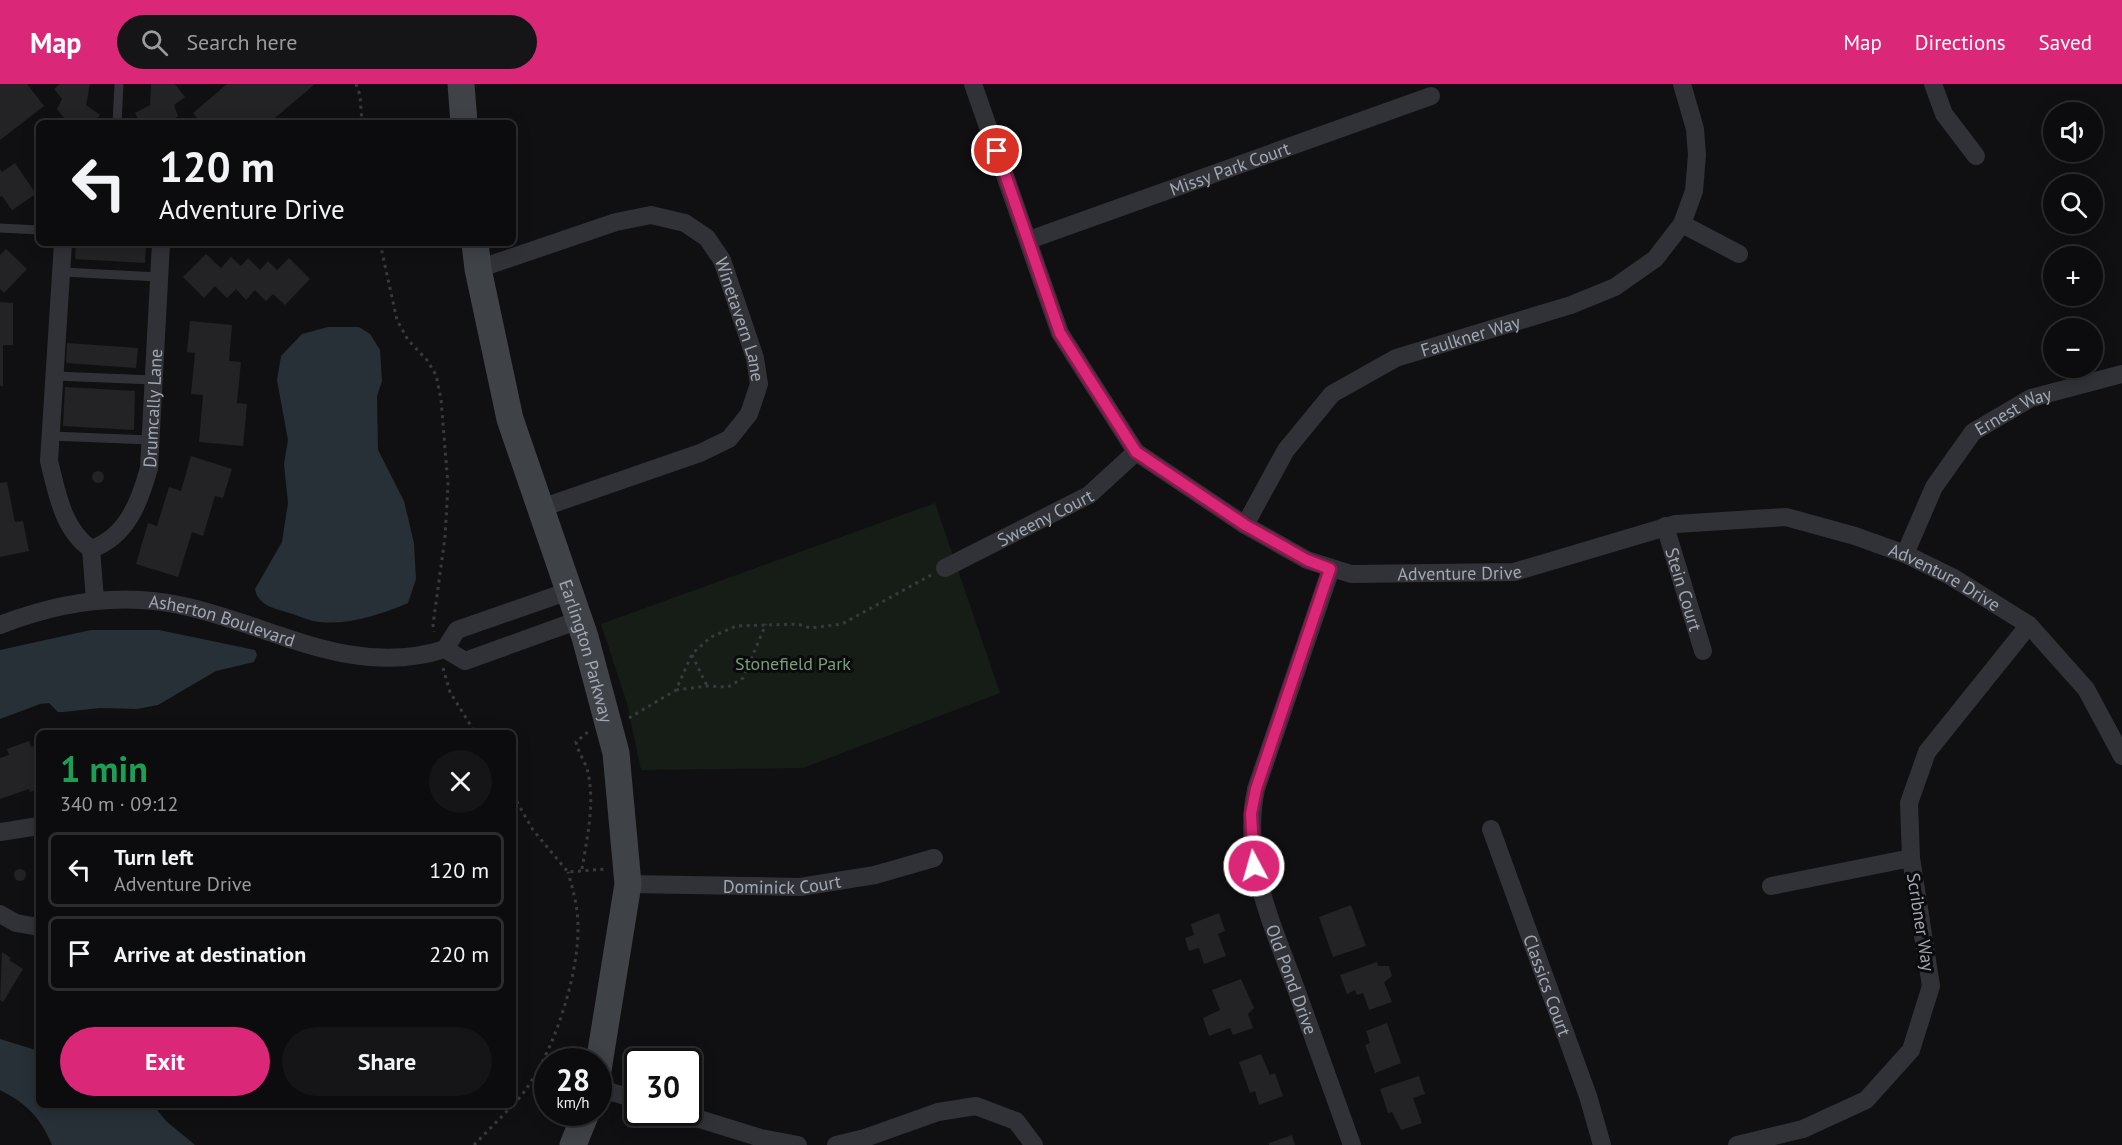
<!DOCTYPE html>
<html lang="en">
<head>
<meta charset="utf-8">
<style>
	body { margin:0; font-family:"PT Sans",sans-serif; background:#151517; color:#f1f3f6; height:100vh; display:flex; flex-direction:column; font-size:22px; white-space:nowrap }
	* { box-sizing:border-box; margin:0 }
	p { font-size:20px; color:#9a9b9e }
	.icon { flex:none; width:33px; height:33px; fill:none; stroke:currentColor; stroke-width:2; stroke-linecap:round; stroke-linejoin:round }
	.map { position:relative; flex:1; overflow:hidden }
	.sheet { position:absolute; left:36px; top:646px; width:480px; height:378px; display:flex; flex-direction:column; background:#0c0c0e; border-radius:9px; box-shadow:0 3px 15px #0003,0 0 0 2px #2c2c2e }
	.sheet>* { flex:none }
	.hud { position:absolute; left:36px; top:36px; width:480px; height:126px; border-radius:9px; box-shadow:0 3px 15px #0003,0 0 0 2px #2c2c2e; background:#0c0c0e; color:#f1f3f6; overflow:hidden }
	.controls { position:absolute; left:2043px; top:18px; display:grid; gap:12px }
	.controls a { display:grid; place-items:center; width:60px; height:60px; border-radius:50%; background:#0c0c0e; box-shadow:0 3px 15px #0003,0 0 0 2px #2c2c2e; font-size:30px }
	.speed { position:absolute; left:534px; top:964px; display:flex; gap:12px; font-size:30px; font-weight:700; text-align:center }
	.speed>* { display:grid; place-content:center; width:78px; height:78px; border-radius:50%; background:#0c0c0e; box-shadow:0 3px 15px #0003,0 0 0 2px #2c2c2e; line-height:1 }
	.speed small { font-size:15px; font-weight:400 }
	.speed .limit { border:3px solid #111; border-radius:9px; background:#fff; color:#111 }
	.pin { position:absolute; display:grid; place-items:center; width:51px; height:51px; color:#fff; margin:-26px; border:3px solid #fff; border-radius:50%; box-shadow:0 2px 6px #0007 }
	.me { position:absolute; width:66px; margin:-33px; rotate:354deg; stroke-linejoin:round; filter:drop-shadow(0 0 4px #0008) }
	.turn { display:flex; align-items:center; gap:21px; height:126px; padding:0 24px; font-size:27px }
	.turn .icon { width:78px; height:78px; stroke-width:2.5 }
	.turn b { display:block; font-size:42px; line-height:51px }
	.round { display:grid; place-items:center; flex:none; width:63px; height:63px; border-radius:32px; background:#151517 }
	.head { display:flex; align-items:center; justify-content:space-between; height:102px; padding:0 24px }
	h1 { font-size:36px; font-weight:700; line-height:45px; color:#1e9e55 }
	.cta { display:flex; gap:12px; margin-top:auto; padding:12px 24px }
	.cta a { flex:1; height:69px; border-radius:36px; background:#db2777; color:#fff; font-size:24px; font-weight:700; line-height:69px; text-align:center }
	.cta a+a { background:#151517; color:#f1f3f6 }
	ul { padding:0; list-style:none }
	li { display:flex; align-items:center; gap:18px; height:75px; margin:0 12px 9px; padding:0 12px; border:3px solid #2c2c2e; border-radius:9px }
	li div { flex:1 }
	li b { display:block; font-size:22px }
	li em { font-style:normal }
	header { display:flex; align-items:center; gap:36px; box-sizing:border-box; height:84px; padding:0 30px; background:#db2777; color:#fff }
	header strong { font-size:28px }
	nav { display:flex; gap:33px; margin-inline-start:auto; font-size:21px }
	.search { width:420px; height:54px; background:#151517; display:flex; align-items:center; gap:15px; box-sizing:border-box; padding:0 21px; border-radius:33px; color:#9a9b9e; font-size:22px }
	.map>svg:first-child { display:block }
	.green { fill:#161d17 }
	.water { fill:#263036 }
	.building { fill:#232326 }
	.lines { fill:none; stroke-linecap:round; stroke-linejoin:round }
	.path { stroke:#373a3e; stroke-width:3; stroke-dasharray:3 4.5; stroke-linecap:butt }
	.lane { stroke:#313237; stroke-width:9 }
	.street { stroke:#313237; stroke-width:18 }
	.secondary { stroke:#3f4247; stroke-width:27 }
	.route-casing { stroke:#8e194d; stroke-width:15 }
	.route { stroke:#db2777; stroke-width:10 }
	.labels { text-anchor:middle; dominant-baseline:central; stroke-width:6; stroke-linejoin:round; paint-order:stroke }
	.street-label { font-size:18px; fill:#a1a8b3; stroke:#0b0b0d }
	.park-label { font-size:18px; fill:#779f77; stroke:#0b0b0d }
</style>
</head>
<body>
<header>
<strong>Map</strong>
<div class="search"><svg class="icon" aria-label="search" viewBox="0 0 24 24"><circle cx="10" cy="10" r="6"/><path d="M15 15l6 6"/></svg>Search here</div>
<nav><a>Map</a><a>Directions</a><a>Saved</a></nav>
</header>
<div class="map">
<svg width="2122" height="1061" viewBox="0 0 2122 1061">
	<rect width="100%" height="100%" fill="#101012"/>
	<path class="green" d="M935,419L1000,609L803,684L641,686L627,619L601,540Z"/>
	<g class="water">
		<path d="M328,243H359L370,250L380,266L382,297L377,312L378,366L404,417L414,459L416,495L408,519C380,531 343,543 313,537C304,535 295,530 286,528C273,524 258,521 255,505L282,458L288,419L284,380L288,356L277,296L281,272L302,250Z"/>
		<path d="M91,546H159L255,566L257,571L254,578L216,587L158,621L137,625L100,624L63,628H58L49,619L40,620L0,635V566Z"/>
		<path d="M0,955L39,967V1022H154L166,1037L195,1061H52C41,1034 26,1019 0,1006Z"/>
	</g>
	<g class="building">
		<path d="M0,0H27L44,22L0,56Z"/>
		<path d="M60,0H90L86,21L100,31L93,39H68L57,25L62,15L54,5Z"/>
		<path d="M151,0H175L185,13L174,21L178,32L169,39H140L135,29L150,21Z"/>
		<path d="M227,0H315L269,39H201L193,29Z"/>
		<path d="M15,79L36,110L12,126L2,112L0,113V85L2,88Z"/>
		<path d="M76,159H146L145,179L75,175Z"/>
		<path d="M6,165L27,185L4,209L0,205V171Z"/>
		<path d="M206,170L221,184L231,173L241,182L248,174L260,186L268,177L277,186L289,174L310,195L285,221L273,210L266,217L255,206L246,216L236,205L227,214L215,202L204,214L183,193Z"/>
		<path d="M0,218L13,219V261H3V302H0Z"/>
		<path d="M190,237L232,241L229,277L241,278L237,319L247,320L243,362L199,358L203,311L191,310L195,269L187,268Z"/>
		<path d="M67,259L138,264L136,284L66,279Z"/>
		<path d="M65,303L135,307L134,346L63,342Z"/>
		<path d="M191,372L232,385L223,414L215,412L203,452L192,448L178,493L136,480L148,439L157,442L169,403L181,407Z"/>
		<circle cx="98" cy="393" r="6"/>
		<path d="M7,398L15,438L23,437L29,467L0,473V399Z"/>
		<path d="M29,657L31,663L39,660V705L30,708L29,705L0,715V674L9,671L7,665Z"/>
		<circle cx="20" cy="791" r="6"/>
		<path d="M1351,821L1366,862L1333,873L1319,833Z"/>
		<path d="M1219,829L1225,847L1218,850L1226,872L1204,880L1199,864L1189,867L1185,854L1194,851L1191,840Z"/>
		<path d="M2,868L11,874L9,876L23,885L3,918L0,916Z"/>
		<path d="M1377,878L1378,882H1389L1392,892L1384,898L1392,918L1369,926L1363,909L1357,911L1355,906L1347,910L1340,891Z"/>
		<path d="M1241,895L1254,924L1248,930L1253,944L1233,951L1230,944L1209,952L1203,934L1220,926L1212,906Z"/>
		<path d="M1387,939L1401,979L1375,989L1365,961L1370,959L1366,947Z"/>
		<path d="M1261,970L1270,991L1275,989L1283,1012L1259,1021L1255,1007L1250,1009L1239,978Z"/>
		<path d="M1419,992L1425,1010L1413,1014L1422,1039L1401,1046L1392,1028L1388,1029L1380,1005Z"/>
		<path d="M1292,1051L1295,1061H1269V1059Z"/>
	</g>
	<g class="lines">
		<g class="path">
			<path d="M356,0L360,11L362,39"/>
			<path d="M380,159L397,236L408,256L427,276L436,291L441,315L448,401L445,453L433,541L434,548"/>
			<path d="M692,571L707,602"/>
			<path d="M443,584L450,608L476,650"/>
			<path d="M676,606L707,602L728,603L743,594L766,540"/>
			<path d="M629,634L676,606L692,570L711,553L736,542L797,540L811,544L842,540L931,491"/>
			<path d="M513,711L533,746L568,788L606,785"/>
			<path d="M582,785C587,754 595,720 588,689C586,678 578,669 576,658L589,647"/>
			<path d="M513,1021C550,983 579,894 578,842C578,823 573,806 568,788"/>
			<path d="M474,1061L512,1022"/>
		</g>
		<g class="lane">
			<path d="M117,39L119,0"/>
			<path d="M0,144L39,146"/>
			<path d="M62,188L159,193"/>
			<path d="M55,292L153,296"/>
			<path d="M50,352L151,356"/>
		</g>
		<g class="street">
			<path id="s1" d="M973,0L1060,249L1136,368L1245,441L1307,476L1351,490L1514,488L1676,440L1786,433L1855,452L1905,470L1952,493L2029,541L2086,605L2122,672"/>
			<path d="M1933,0L1944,30L1976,72"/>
			<path d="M1682,140L1739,170"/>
			<path id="s2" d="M1029,156L1431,12"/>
			<path d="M63,159L49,377C57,409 63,446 91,465"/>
			<path id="s3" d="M478,185L616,138L651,131L685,139L707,154L722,176L755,274L759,300L749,330L729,355L700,369L541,424"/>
			<path id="s4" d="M1245,441L1286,366L1332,310L1396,274L1571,221L1615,203L1655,175L1682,140L1694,107L1697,71L1695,45L1682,0"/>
			<path id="s5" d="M1665,442L1703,567"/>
			<path id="s6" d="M91,465C127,453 140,417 149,384L161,159"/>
			<path d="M91,465L95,515"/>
			<path id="s7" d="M1905,470L1934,403L1973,348L2031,314L2122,290"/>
			<path id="s8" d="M945,484L1089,411L1136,368"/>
			<path id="s9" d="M1331,485L1256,705C1241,776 1272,839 1296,905C1315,957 1333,1009 1352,1061"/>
			<path id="s10" d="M0,541C59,518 122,508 184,522C271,541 353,595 445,565L457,546L569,507"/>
			<path d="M445,565L465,577L579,536"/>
			<path id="s11" d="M1491,745L1588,1012L1602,1061"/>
			<path d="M0,748L39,742"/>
			<path id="s12" d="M628,800L800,803L875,791L934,774"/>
			<path d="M1771,802L1911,774"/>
			<path d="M0,830L16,839L39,843"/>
			<path d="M598,1004L638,1016"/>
			<path d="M680,1029L761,1054L798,1061"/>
			<path d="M836,1061L865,1054L938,1028L976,1022L1016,1037L1034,1061"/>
			<path d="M1737,1061L1803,1045L1866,1016L1911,966L1931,902L1911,774L1909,719L1927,668L2029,541"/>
		</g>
		<g class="secondary">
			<path d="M461,0L464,39"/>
			<path id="s13" d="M475,159L478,185L510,335L585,553L616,669L628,800L598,986"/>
			<path d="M573,1061L586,1029"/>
		</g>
	</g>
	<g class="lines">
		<defs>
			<path id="route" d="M997,67L1060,249L1136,368L1245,441L1307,476L1330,485L1256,705L1251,730L1254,782"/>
		</defs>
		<use href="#route" class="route-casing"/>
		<use href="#route" class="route"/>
	</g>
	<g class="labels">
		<g class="street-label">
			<text stroke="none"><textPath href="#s2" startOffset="213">Missy Park Court</textPath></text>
			<text stroke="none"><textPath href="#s3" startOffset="332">Winetavern Lane</textPath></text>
			<text stroke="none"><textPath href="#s4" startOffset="309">Faulkner Way</textPath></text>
			<text stroke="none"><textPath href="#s6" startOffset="164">Drumcally Lane</textPath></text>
			<text stroke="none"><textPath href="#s7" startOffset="186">Ernest Way</textPath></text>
			<text stroke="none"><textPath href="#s8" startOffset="112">Sweeny Court</textPath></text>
			<text stroke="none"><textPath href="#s1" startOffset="762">Adventure Drive</textPath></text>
			<text stroke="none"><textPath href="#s1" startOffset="1266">Adventure Drive</textPath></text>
			<text stroke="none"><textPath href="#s5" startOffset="66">Stein Court</textPath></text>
			<text stroke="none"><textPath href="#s10" startOffset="228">Asherton Boulevard</textPath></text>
			<text stroke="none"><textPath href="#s13" startOffset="424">Earlington Parkway</textPath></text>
			<text stroke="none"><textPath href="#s12" startOffset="154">Dominick Court</textPath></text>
			<text transform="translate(1921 838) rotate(81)">Scribner Way</text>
			<text stroke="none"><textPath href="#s9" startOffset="429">Old Pond Drive</textPath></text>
			<text stroke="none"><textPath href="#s11" startOffset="166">Classics Court</textPath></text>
		</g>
		<g class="park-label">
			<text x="793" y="579">Stonefield Park</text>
		</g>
	</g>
</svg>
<div class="controls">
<a><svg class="icon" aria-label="sound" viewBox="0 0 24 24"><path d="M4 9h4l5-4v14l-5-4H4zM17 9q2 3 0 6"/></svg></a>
<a><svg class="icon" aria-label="search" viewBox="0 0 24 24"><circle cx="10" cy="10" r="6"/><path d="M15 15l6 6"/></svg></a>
<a>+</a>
<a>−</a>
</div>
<div class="speed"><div>28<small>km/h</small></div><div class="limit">30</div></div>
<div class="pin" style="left:997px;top:67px;background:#d93025"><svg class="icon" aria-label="arrive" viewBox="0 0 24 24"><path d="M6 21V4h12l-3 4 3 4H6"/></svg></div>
<svg class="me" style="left:1254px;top:782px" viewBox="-20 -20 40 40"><circle r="17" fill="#db2777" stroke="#fff" stroke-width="3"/><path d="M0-11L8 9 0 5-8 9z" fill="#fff"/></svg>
<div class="hud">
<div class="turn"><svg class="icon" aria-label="left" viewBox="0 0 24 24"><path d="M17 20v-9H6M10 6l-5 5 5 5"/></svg><div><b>120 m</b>Adventure Drive</div></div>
</div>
<section class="sheet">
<div class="head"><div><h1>1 min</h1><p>340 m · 09:12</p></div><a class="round"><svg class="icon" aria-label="close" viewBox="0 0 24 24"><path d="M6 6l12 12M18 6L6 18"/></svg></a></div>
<ul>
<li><svg class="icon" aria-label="left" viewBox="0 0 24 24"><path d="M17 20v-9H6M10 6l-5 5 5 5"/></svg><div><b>Turn left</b><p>Adventure Drive</p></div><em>120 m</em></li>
<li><svg class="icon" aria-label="arrive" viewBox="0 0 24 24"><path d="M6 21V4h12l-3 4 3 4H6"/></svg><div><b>Arrive at destination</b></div><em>220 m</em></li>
</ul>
<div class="cta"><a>Exit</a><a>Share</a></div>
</section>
</div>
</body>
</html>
